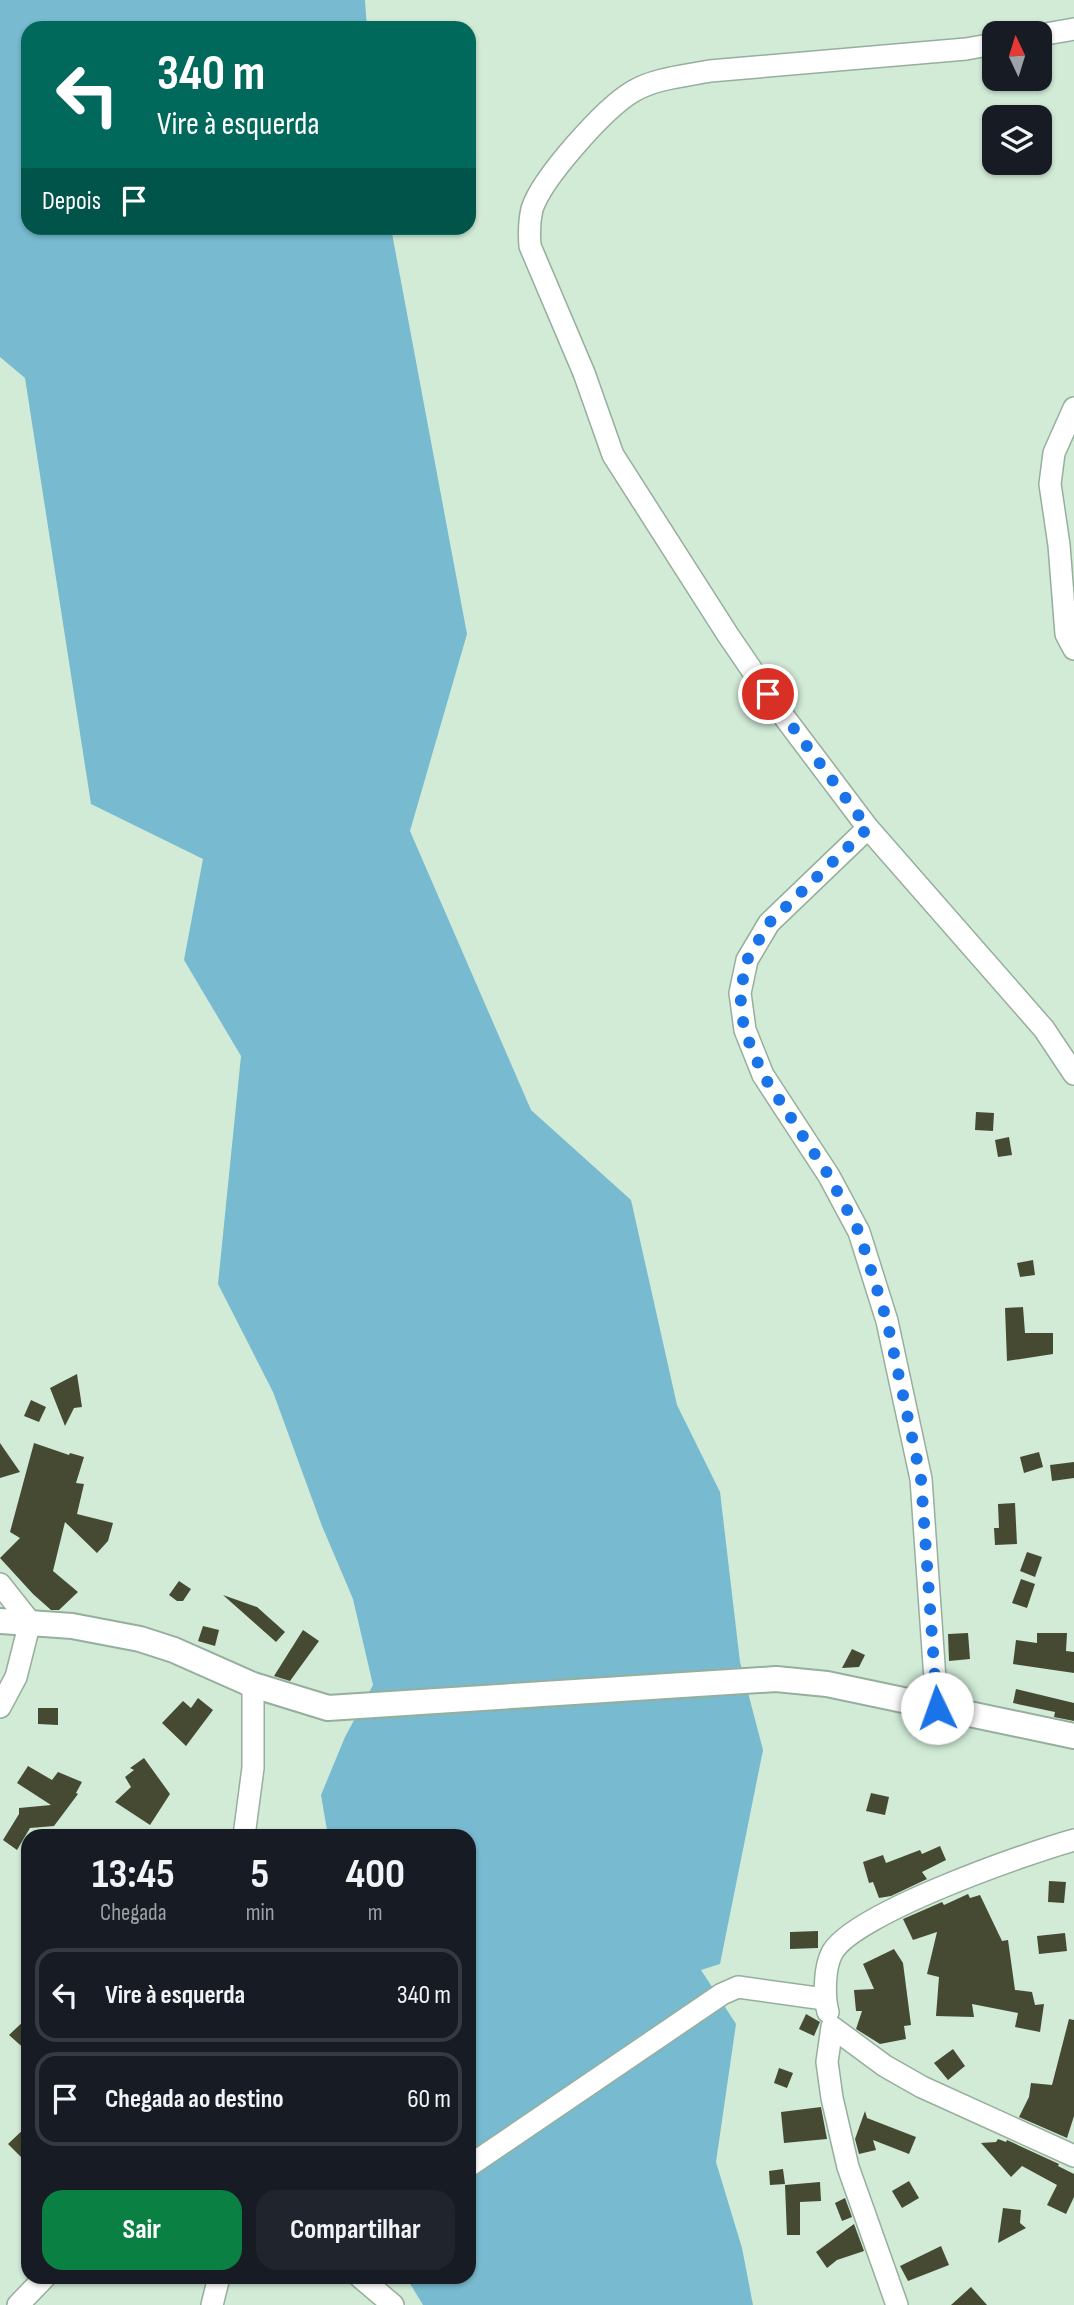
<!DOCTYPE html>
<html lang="pt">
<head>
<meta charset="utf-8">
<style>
	body { margin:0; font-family:"Sofia Sans Condensed",sans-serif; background:#20242c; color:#f1f3f6; height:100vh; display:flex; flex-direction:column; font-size:26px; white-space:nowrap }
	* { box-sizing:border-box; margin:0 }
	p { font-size:23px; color:#9ea1a6 }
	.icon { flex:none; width:38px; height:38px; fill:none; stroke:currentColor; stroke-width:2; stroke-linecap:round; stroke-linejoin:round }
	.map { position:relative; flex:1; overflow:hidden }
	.drawer { position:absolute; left:21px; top:1829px; width:455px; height:455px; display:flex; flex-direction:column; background:#171b24; border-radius:21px; box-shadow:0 2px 5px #0004 }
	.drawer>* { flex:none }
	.hud { position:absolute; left:21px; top:21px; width:455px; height:214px; border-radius:21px; box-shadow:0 2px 5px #0004; background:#00695c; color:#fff; overflow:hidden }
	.needle { width:46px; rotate:356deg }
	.controls { position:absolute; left:982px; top:21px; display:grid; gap:14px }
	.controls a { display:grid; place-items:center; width:70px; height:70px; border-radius:14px; background:#171b24; box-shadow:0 2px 5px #0004; font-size:35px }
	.pin { position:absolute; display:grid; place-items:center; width:60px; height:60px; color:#fff; margin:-30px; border:4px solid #fff; border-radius:50%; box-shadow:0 2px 7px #0007 }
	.me { position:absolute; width:77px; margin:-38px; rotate:357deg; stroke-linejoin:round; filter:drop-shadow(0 0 5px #0008) }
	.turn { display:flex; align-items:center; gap:24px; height:147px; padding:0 21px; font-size:32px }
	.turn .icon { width:91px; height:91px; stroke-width:2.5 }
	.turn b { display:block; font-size:49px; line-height:60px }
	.then { display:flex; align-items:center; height:66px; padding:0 21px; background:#0003; gap:14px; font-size:26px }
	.eta { display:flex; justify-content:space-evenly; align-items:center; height:119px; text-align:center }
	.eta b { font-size:42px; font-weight:700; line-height:49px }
	.action { display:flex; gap:14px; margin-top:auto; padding:14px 21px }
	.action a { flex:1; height:80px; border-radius:21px; background:#0b8043; color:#fff; font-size:28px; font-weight:700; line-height:80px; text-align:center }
	.action a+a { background:#20242c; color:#f1f3f6 }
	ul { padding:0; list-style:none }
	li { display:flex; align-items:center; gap:21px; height:94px; margin:0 14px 10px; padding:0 7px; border:4px solid #363941; border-radius:21px }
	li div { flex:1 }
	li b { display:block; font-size:26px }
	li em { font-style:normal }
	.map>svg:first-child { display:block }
	.water { fill:#78bad0 }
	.building { fill:#464a33 }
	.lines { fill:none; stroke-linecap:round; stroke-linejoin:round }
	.minor-casing { stroke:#96af9c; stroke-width:24 }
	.tertiary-casing { stroke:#96af9c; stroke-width:28 }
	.minor { stroke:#fff; stroke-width:21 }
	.tertiary { stroke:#fff; stroke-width:24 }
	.route { stroke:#1a73e8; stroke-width:12; stroke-dasharray:0 21.6 }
</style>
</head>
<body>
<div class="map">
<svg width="1074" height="2305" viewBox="0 0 1074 2305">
	<rect width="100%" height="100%" fill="#d1ebd7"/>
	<path class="water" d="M0,0H365L367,28H28V228H391L467,634L410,831L531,1110L631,1200L677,1405L720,1492L740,1662L763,1750L720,1964L701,1970L736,2024L716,2162L742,2248L753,2305H423L406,2277H469V1836H328L321,1795L345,1737L373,1685L353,1599L322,1526L273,1392L218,1284L241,1056L184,960L203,859L91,804L25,378L0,357Z"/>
	<g class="building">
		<path d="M976,1112L994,1113L993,1131L975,1130Z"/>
		<path d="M1009,1137L1012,1155L998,1157L995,1140Z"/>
		<path d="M1033,1260L1035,1275L1020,1277L1017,1263Z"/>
		<path d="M1023,1307L1025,1333H1053V1354L1007,1361L1005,1308Z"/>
		<path d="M77,1374L82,1407L74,1408L65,1426L50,1388Z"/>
		<path d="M31,1400L46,1407L39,1422L24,1416Z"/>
		<path d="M0,1443L20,1472L0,1478Z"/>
		<path d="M34,1443L69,1455L70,1453L84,1457L76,1483L84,1484L77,1514L113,1523L108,1541L97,1553L65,1522L53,1571L78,1592L59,1610H51L33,1594L0,1558L20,1538L10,1532Z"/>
		<path d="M1039,1452L1043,1467L1024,1473L1020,1457Z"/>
		<path d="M1074,1462V1478L1052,1481L1050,1465Z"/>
		<path d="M1015,1503L1017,1544L995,1545L994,1528H999L998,1504Z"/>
		<path d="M1027,1552L1042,1557L1035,1577L1020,1571Z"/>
		<path d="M1021,1579L1035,1584L1027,1608L1012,1603Z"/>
		<path d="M179,1581L191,1589L183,1601H177L169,1595Z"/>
		<path d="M223,1595L257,1607L285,1632L276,1642Z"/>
		<path d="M203,1626L219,1630L215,1646L198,1641Z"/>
		<path d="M303,1630L319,1641L290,1681L274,1676Z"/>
		<path d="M968,1633L970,1659L949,1661L948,1634Z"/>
		<path d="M1037,1633H1067L1066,1651L1074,1652V1673L1013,1664L1016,1640L1037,1643Z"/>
		<path d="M852,1649L865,1655L859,1667L842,1668Z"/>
		<path d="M1016,1689L1074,1703V1721L1054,1717L1055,1712L1013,1703Z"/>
		<path d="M198,1698L213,1710L186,1746L162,1723L183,1701L191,1708Z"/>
		<path d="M38,1708H58V1725L38,1724Z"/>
		<path d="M144,1758L170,1794L150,1825L115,1802L131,1787L125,1777L134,1770L130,1768Z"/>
		<path d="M28,1766L52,1780L58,1772L82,1782L76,1793L78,1794L54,1826L30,1828L17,1850L3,1840L19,1814V1808L51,1805L17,1783Z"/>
		<path d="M871,1793L889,1797L885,1815L866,1811Z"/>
		<path d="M940,1846L946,1860L922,1872L927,1879L891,1896L879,1898L873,1882L869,1883L863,1862L883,1855L886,1863L920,1850L922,1854Z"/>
		<path d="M1049,1881L1066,1882L1064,1903L1048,1902Z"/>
		<path d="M968,1894L970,1898L980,1895L1002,1941L1008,1940L1015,1990L1032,1992L1035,2005L1044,2004L1040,2032L1015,2027L1018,2013L972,2004L974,2017L936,2016L939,1977L927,1974L937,1932L913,1940L903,1919L942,1902L944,1905Z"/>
		<path d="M818,1931V1948L790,1949V1932Z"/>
		<path d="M1065,1933L1067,1951L1039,1954L1037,1936Z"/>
		<path d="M894,1949L903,1963L911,2025L904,2026L906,2039L880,2044L856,2029L862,2011H856L854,1990L874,1989L863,1964Z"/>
		<path d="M806,2014L820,2022L814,2036L799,2029Z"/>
		<path d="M28,2017V2052L9,2035Z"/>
		<path d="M1069,2019L1074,2020V2116L1067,2138L1019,2117L1029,2097L1031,2083L1052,2085Z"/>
		<path d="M953,2049L965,2066L948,2080L934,2063Z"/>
		<path d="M779,2068L793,2073L787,2088L774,2083Z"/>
		<path d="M821,2107L827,2139L784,2143L781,2112Z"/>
		<path d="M865,2111L867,2118L916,2137L909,2154L873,2140L876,2150L859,2154L855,2139Z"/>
		<path d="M28,2125V2164L8,2144Z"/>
		<path d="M998,2139L1006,2142L1007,2140L1059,2164L1058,2166L1074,2174V2197L1066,2214L1047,2205L1057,2185L1022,2166L1011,2177L981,2143L996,2142Z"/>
		<path d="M783,2169L785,2184L770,2185L769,2171Z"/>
		<path d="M909,2181L919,2198L902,2208L892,2191Z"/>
		<path d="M820,2182L821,2201L800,2202V2235H787L785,2185Z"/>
		<path d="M845,2198L852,2217L842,2221L835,2203Z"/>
		<path d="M1003,2208L1021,2210L1020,2223L1026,2228L998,2243Z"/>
		<path d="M854,2224L864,2251L837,2260L827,2268L816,2252Z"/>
		<path d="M941,2246L949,2265L908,2281L900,2266Z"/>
		<path d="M971,2287L987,2305H951Z"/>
	</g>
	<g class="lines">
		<defs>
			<g id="minor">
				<path d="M1040,35L1074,29"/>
				<path d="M994,44L966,49L710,71C685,76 655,78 632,92C604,109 542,178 532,209C529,222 529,233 530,246L584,373L613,455L728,635L782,714L868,828L1044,1029L1074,1074"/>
				<path d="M1074,408L1054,453L1050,484L1059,545L1066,634L1074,649"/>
				<path d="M868,828L769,923L747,960L740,993L745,1030L763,1075L829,1176L859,1232L887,1321L921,1479L937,1708"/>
				<path d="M0,1584L30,1622L16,1677L0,1707"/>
				<path d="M244,1836L253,1768V1685"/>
				<path d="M828,2012C824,1997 824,1968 832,1953C852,1914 1027,1853 1074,1840"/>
				<path d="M469,2166L722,1994L738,1987L824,1999"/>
				<path d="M360,2277L393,2305"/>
				<path d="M18,2305L45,2277"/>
				<path d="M212,2305L219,2277"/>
				<path d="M897,2305L848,2167L832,2098L827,2062L832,2027L885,2066L922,2087L1074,2156"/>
			</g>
			<path id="tertiary" d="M0,1621L72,1626L140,1639L174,1650L253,1685L328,1708L776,1679L827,1684L1074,1736"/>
		</defs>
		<use href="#minor" class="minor-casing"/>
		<use href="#tertiary" class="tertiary-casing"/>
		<use href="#minor" class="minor"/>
		<use href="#tertiary" class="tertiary"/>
	</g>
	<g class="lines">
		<path class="route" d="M768,694L868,828L769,923L747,960L740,993L744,1030L763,1075L829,1176L859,1232L887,1321L921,1479L937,1708"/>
	</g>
</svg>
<div class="controls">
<a><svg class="needle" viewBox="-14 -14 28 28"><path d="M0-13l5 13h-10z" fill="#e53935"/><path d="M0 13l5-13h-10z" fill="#9ea1a6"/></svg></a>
<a><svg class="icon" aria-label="layers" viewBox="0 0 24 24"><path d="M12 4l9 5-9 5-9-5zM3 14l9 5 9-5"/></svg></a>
</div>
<div class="pin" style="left:768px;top:694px;background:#d93025"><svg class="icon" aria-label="arrive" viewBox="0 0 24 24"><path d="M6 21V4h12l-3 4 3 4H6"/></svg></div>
<svg class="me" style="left:937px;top:1708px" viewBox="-20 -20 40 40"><circle r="19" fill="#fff"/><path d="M0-13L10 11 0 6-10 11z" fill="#1a73e8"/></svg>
<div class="hud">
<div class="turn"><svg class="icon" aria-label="left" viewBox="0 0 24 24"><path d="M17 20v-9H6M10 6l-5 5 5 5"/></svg><div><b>340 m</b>Vire à esquerda</div></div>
<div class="then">Depois<svg class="icon" aria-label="arrive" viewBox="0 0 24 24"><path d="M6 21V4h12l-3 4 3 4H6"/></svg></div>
</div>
<section class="drawer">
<div class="eta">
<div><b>13:45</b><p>Chegada</p></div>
<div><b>5</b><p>min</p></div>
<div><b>400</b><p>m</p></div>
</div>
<ul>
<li><svg class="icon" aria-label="left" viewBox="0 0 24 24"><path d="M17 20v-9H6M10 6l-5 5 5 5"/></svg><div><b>Vire à esquerda</b></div><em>340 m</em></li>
<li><svg class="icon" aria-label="arrive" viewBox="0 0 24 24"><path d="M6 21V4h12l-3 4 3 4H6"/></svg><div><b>Chegada ao destino</b></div><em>60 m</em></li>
</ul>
<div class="action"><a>Sair</a><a>Compartilhar</a></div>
</section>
</div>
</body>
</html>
